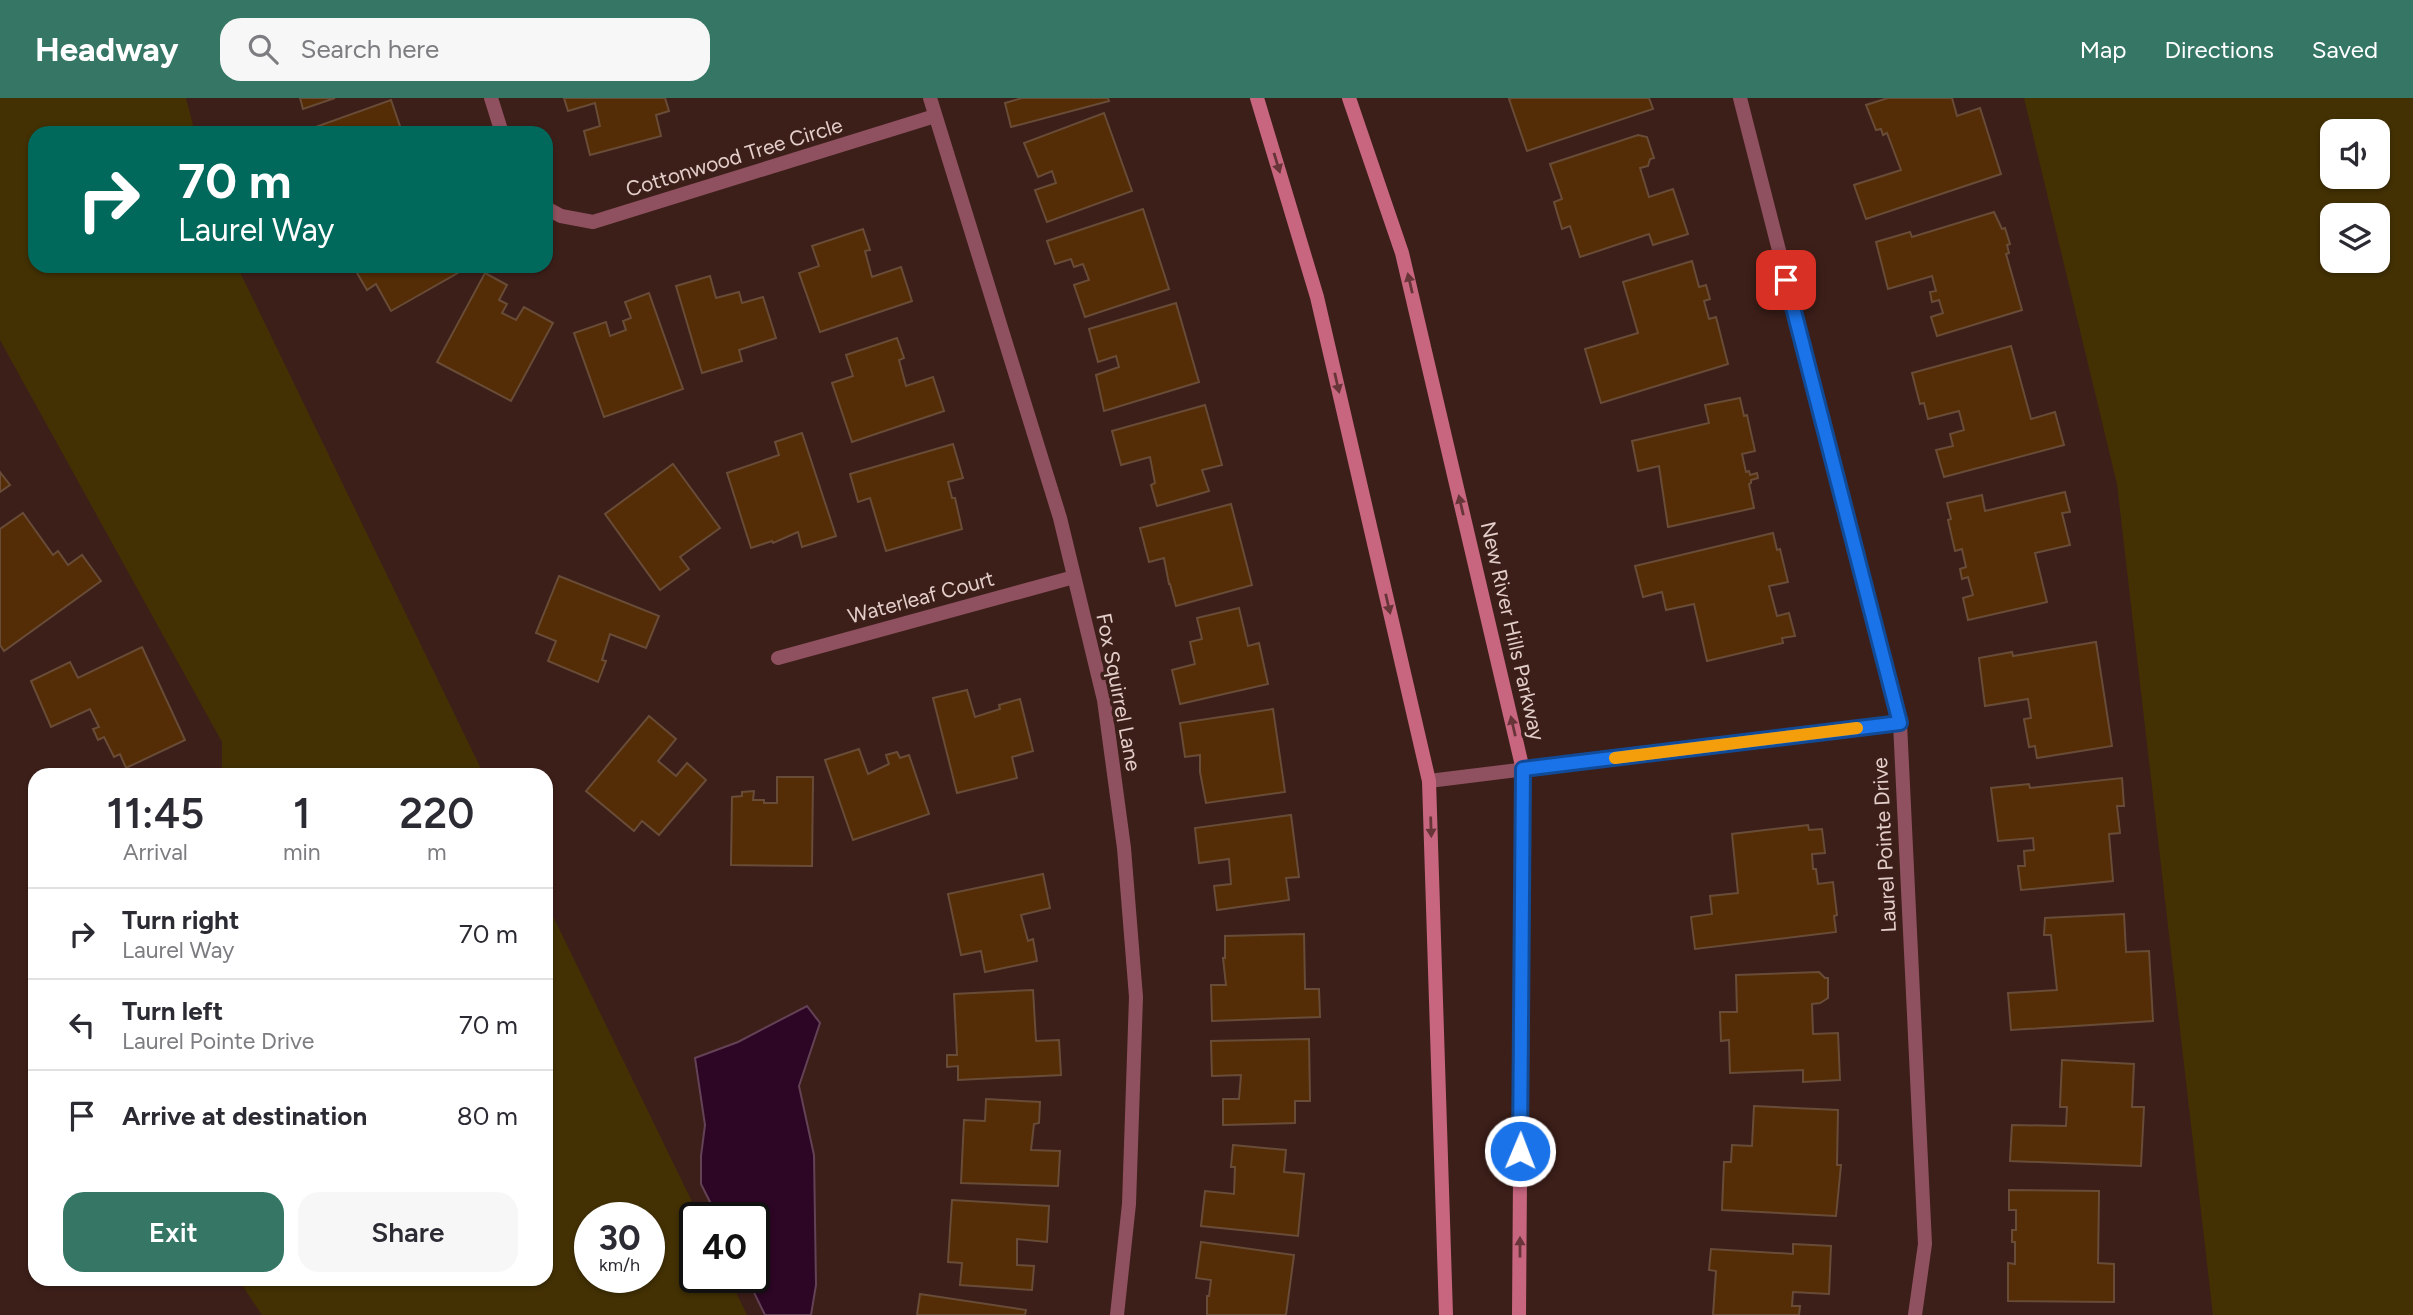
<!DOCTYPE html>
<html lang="en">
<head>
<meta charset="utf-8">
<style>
	body { margin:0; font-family:Figtree,sans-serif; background:#f7f7f7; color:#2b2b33; height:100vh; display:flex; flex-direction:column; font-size:26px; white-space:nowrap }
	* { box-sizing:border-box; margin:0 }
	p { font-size:23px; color:#7c7c81 }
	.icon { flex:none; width:38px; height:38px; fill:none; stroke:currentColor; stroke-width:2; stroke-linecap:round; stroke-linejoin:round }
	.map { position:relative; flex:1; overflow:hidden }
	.panel { position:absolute; left:28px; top:670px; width:525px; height:518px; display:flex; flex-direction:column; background:#fff; border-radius:21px; box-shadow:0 2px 5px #0004 }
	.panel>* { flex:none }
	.top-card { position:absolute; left:28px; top:28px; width:525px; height:147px; border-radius:21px; box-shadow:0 2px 5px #0004; background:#00695c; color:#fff; overflow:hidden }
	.tools { position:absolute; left:2320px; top:21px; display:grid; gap:14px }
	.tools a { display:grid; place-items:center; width:70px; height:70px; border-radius:14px; background:#fff; box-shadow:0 2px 5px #0004; font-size:35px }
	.speed { position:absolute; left:574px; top:1104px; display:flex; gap:14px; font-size:35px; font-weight:700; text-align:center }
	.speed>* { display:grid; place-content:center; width:91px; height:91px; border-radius:50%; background:#fff; box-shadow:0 2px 5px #0004; line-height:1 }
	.speed small { font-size:18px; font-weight:400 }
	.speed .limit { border:4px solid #111; border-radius:10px; background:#fff; color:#111 }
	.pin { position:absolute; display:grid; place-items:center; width:60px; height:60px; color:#fff; margin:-30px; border-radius:14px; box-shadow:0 4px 10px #0006 }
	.me { position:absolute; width:77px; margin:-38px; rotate:1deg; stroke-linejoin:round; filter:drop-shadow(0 0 5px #0008) }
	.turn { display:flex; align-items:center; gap:24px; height:147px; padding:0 35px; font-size:32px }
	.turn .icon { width:91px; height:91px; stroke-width:2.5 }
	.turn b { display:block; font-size:49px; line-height:60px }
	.eta { display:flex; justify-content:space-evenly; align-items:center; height:119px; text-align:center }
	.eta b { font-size:42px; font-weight:600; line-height:49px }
	.button { display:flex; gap:14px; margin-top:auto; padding:14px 35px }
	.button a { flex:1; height:80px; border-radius:21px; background:#357764; color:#fff; font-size:28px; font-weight:600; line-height:80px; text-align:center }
	.button a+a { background:#f7f7f7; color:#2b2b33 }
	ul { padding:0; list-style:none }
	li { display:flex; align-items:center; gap:21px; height:91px; padding:0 35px; border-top:2px solid #e1e1e2 }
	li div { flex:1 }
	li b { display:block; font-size:26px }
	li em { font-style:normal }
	header { display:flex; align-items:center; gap:42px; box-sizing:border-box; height:98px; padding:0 35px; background:#357764; color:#fff }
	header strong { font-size:33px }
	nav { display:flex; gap:38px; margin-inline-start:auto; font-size:24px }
	.search { width:490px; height:63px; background:#f7f7f7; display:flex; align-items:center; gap:18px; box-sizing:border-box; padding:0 24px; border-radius:21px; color:#7c7c81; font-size:26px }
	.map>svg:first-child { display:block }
	.green { fill:#433104; fill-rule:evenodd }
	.water { fill:#2d0625; stroke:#644256; stroke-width:2 }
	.building { fill:#542c05; stroke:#684c37; stroke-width:2 }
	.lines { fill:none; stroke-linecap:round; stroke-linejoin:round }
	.street { stroke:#8f5160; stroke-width:14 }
	.secondary { stroke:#c86680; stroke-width:14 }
	.oneway { fill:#673438 }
	.route-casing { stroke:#114b97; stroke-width:18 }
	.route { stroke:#1a73e8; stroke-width:12 }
	.slow { stroke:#f59e0b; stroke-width:12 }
	.labels { text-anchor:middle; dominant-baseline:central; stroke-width:7; stroke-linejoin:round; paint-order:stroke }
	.street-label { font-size:21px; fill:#e3ceca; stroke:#3d1f19 }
</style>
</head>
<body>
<header>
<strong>Headway</strong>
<div class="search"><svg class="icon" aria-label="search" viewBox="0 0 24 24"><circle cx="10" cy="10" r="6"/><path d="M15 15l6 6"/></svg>Search here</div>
<nav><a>Map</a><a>Directions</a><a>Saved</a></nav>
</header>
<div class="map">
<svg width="2413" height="1217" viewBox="0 0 2413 1217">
	<rect width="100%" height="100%" fill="#3d1f19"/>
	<g class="green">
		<path d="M0,0H186L195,35H35V168H237L484,677H222V644L0,242Z"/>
		<path d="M2024,0H2413V1217H2213L2117,386ZM2333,33H2378V79H2333ZM2333,117H2378V163H2333Z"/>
		<path d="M546,804L700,1120H695V1180H729L747,1217H262L238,1181H546ZM590,1120H649V1180H590Z"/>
	</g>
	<path class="water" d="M807,908L820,925L799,988L814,1057L816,1187L811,1217H765L747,1180H754V1120H718L701,1086V1058L705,1027L695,960L738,944Z"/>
	<g class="building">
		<path d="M300,0H335L303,11Z"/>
		<path d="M564,0H665L669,13L656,17L661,38L590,57L584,33L600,28L595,5L568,13Z"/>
		<path d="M1022,0H1108L1109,3L1011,29L1005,5Z"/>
		<path d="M1512,0H1649L1653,11L1527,53L1509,1Z"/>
		<path d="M1888,0H1952L1957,18L1980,10L2001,76L1866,121L1854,87L1901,72L1887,35L1883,37L1881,31L1876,32L1866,7Z"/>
		<path d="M391,2L402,34L308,35L307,32Z"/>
		<path d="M1104,15L1132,93L1047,124L1035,92L1056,85L1052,73L1038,79L1024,45Z"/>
		<path d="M1638,37L1647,39L1654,60L1650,61L1648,68L1640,70L1649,99L1673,91L1688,136L1653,147L1649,136L1580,159L1570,128L1562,131L1554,104L1562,101L1550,66Z"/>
		<path d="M1143,111L1169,191L1085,219L1074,187L1089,182L1083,166L1074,169L1071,161L1055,166L1047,143Z"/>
		<path d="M1994,114L2002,131L2005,130L2010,146L2007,147L2009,155L2006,156L2022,212L1937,238L1931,219L1943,215L1939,202L1932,204L1930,194L1936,193L1932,178L1888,191L1876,144L1910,134L1912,139Z"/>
		<path d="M863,131L870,152L865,153L872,179L901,169L912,203L820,234L799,175L819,168L812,148Z"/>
		<path d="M1692,163L1699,189L1706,187L1710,201L1704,203L1709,221L1716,219L1728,266L1601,305L1585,251L1638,235L1623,184Z"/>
		<path d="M353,168H470L391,213L376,186L367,192Z"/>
		<path d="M485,175L507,187L499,202L507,206L502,215L516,222L524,209L553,225L511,303L437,264Z"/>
		<path d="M710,178L716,200L739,194L742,205L763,199L776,240L739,252L742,263L702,275L676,188Z"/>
		<path d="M649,195L683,291L604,319L574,235L606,224L610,238L626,232L623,223L631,220L625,204Z"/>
		<path d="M1176,205L1199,284L1104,313L1096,277L1119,269L1116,258L1098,264L1089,231Z"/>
		<path d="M897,240L904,260L899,262L906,288L933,279L944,313L852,344L832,285L853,278L846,257Z"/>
		<path d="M2011,248L2031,321L2055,314L2064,347L1944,379L1936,352L1953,348L1950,336L1964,332L1959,313L1928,321L1924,305L1920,306L1912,275Z"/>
		<path d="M1740,300L1744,318L1747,317L1755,353L1742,356L1746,374L1749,373L1750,377L1757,375L1758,380L1751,382V385L1749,386L1754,410L1668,429L1659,368L1638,373L1632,343L1709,325L1705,307Z"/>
		<path d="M1205,307L1222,367L1202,372L1209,393L1157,408L1151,387L1155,385L1150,359L1121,367L1112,333Z"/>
		<path d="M802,335L836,438L802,449L798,434L773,445L772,443L751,450L727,375L779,357L775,344Z"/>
		<path d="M953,346L963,380L948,384L952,400H955L962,431L886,453L870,400L858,404L850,376Z"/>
		<path d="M673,366L720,430L680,459L689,471L660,492L605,416Z"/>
		<path d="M0,374L10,387L0,394Z"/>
		<path d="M2065,394L2070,414L2062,415L2070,447L2035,455L2047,504L1968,522L1963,500L1973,497L1968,479L1962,481L1960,471L1966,469L1962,451L1955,453L1948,422L1951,421L1947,405L1982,397L1985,413Z"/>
		<path d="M1231,406L1252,487L1176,508L1170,486H1169L1164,460L1149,464L1140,430Z"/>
		<path d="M23,415L53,457L58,453L68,467L82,457L101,483L4,553L0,547V431Z"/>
		<path d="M1773,435L1777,452L1780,451L1788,484L1769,488L1777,518L1789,515L1795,538L1782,540L1783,545L1707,563L1694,506L1666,512L1662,494L1643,499L1635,468Z"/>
		<path d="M559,478L659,518L646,550L610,536L602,562L606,563L598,584L548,563L556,543L536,535Z"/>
		<path d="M1239,510L1248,548L1259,545L1268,586L1180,606L1172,572L1195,566L1190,544L1202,541L1197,520Z"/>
		<path d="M2096,544L2112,648L2037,660L2035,648L2029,649L2024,621L2031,620L2028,601L1985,608L1979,560L2012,554L2013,558Z"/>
		<path d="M142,549L185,642L126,670L120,656L114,659L104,639L98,642L93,631L99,629L90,611L51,629L31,583L70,564L78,580Z"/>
		<path d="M967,592L975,619L1000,611L999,607L1020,601L1033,653L1012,659L1017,680L957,695L933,600Z"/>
		<path d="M1273,611L1285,694L1206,705L1200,674V657L1185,659L1180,625Z"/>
		<path d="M649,618L676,641L658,663L676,678L687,665L706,682L659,737L642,723L634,733L586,693Z"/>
		<path d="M859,651L868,676L889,666L886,657L897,654L900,660L909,657L929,716L853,742L825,662Z"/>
		<path d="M777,679H813L812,768L731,767L732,699L742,698V694L754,693L753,702H764V705H777Z"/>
		<path d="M2122,680L2124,708H2117L2120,735L2109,736L2113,783L2021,792L2018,768H2025L2024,753L2034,752L2033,740L1998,743L1991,690L2029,686L2030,690Z"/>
		<path d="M1291,717L1299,779L1286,780L1289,802L1217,812L1214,788L1231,786L1229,761L1199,765L1195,730Z"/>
		<path d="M1808,727L1809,732L1822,731L1825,755L1812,756L1813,771H1816L1818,786L1833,784L1837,817L1834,818L1836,834L1695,851L1691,819L1712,816L1710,798L1738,795L1732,736Z"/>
		<path d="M1043,776L1050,810L1021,817L1028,843L1033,841L1037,863L985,874L981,853L961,857L948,796Z"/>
		<path d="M2124,816L2126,854L2149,853L2153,923L2011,932L2008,895L2057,892L2051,837H2044L2045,820Z"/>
		<path d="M1304,836L1305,891H1319L1320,919L1212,923L1211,887H1226L1223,860H1225V838Z"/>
		<path d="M1819,874L1825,880H1828V900L1820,905L1812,906L1813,936L1838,935L1840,982L1803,984V972L1730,975L1729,942L1721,943L1720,914H1737L1736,877Z"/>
		<path d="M1033,892L1036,943L1059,942L1061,977L958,982V968L947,969V957H957L954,896Z"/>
		<path d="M1309,941L1310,1003H1295V1025L1223,1027V1001H1239L1241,977L1212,978L1211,943Z"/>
		<path d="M2062,962L2134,966L2132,1009H2144L2141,1068L2010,1063L2012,1027L2066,1028L2067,1009H2060Z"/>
		<path d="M986,1001L1040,1004L1039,1025L1034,1026L1031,1052L1060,1053L1058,1088L961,1085L964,1022L985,1023Z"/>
		<path d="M1754,1008L1838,1012L1837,1067H1841L1836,1118L1722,1112L1724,1064H1731L1732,1047L1752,1048Z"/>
		<path d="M1233,1047L1286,1052L1284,1074L1304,1076L1298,1138L1201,1128L1205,1093L1234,1096L1235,1069H1231Z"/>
		<path d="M33,1083H35V1116H31Z"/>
		<path d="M2009,1092L2099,1093L2098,1165L2114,1166V1204L2008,1203V1165L2015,1166V1144H2012V1132H2016V1112H2009Z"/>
		<path d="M952,1102L1049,1108L1047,1144L1017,1141V1167L1034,1168L1032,1192L960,1187L962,1165L948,1164Z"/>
		<path d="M1201,1144L1294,1157L1286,1217H1207V1198H1209L1211,1182L1196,1180Z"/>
		<path d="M1793,1146L1831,1148L1829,1196L1793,1194L1792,1208H1800L1799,1217H1713L1716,1173L1709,1172L1711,1151L1793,1156Z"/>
		<path d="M70,1181H146V1187L70,1185Z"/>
		<path d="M920,1196L1026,1212L1025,1217H917Z"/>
	</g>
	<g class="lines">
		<g class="street">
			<path d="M491,0L502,35"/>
			<path d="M930,0L1060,420L1104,602L1124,750L1136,899L1129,1106L1117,1217"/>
			<path d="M1740,0L1900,625L1925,1146L1915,1217"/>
			<path d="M546,110L561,118L593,124L935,18"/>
			<path d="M778,560L1074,479"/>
			<path d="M1429,683L1900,625"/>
		</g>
		<g class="secondary">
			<path d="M1257,0L1317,199L1429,683L1446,1217"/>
			<path d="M1349,0L1402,155L1523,672L1519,1217"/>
		</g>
	</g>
	<defs><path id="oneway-solid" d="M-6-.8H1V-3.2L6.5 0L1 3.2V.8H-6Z" transform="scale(1.75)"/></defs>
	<g class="oneway">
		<use href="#oneway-solid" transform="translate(1277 65) rotate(73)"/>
		<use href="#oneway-solid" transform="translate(1410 185) rotate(-103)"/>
		<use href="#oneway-solid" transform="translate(1337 285) rotate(77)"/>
		<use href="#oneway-solid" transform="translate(1461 407) rotate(-103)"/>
		<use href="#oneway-solid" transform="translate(1388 506) rotate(77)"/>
		<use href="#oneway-solid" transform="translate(1513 628) rotate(-103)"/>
		<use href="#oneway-solid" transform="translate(1431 729) rotate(88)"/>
		<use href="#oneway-solid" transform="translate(1520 1149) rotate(-90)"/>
	</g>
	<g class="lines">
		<defs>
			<path id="route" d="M1520,1053L1523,671L1900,625L1786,182"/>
		</defs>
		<use href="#route" class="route-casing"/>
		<use href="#route" class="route"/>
		<path class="slow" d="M1615,660L1857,630"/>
	</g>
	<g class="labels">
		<g class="street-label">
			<text transform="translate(734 59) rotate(-17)">Cottonwood Tree Circle</text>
			<text transform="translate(921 499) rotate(-15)">Waterleaf Court</text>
			<text transform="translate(1513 533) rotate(77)">New River Hills Parkway</text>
			<text transform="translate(1119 594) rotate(79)">Fox Squirrel Lane</text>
			<text transform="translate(1884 747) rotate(-93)">Laurel Pointe Drive</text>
		</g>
	</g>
</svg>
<div class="tools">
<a><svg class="icon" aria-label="sound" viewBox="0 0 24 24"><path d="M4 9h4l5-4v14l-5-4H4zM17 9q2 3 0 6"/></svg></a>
<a><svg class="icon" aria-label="layers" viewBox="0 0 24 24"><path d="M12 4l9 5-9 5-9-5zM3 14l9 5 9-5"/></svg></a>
</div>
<div class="speed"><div>30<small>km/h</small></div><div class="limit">40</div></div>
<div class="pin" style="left:1786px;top:182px;background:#d93025"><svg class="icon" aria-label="arrive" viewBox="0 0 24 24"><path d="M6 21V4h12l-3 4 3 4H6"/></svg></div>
<svg class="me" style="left:1520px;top:1053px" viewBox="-20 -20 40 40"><circle r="17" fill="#1a73e8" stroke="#fff" stroke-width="3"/><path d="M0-11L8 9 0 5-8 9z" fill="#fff"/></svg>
<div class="top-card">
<div class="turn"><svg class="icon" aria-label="right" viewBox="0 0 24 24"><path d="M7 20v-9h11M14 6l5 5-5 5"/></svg><div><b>70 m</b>Laurel Way</div></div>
</div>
<section class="panel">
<div class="eta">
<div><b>11:45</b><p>Arrival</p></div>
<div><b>1</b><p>min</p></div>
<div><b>220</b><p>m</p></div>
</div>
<ul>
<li><svg class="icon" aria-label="right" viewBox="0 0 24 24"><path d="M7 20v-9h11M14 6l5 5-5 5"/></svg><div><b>Turn right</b><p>Laurel Way</p></div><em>70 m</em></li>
<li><svg class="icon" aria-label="left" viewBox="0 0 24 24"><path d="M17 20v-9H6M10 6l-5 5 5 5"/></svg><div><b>Turn left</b><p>Laurel Pointe Drive</p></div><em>70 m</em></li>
<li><svg class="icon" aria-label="arrive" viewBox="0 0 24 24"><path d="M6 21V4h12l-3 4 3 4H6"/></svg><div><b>Arrive at destination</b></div><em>80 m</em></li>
</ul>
<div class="button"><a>Exit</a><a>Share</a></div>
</section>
</div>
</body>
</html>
